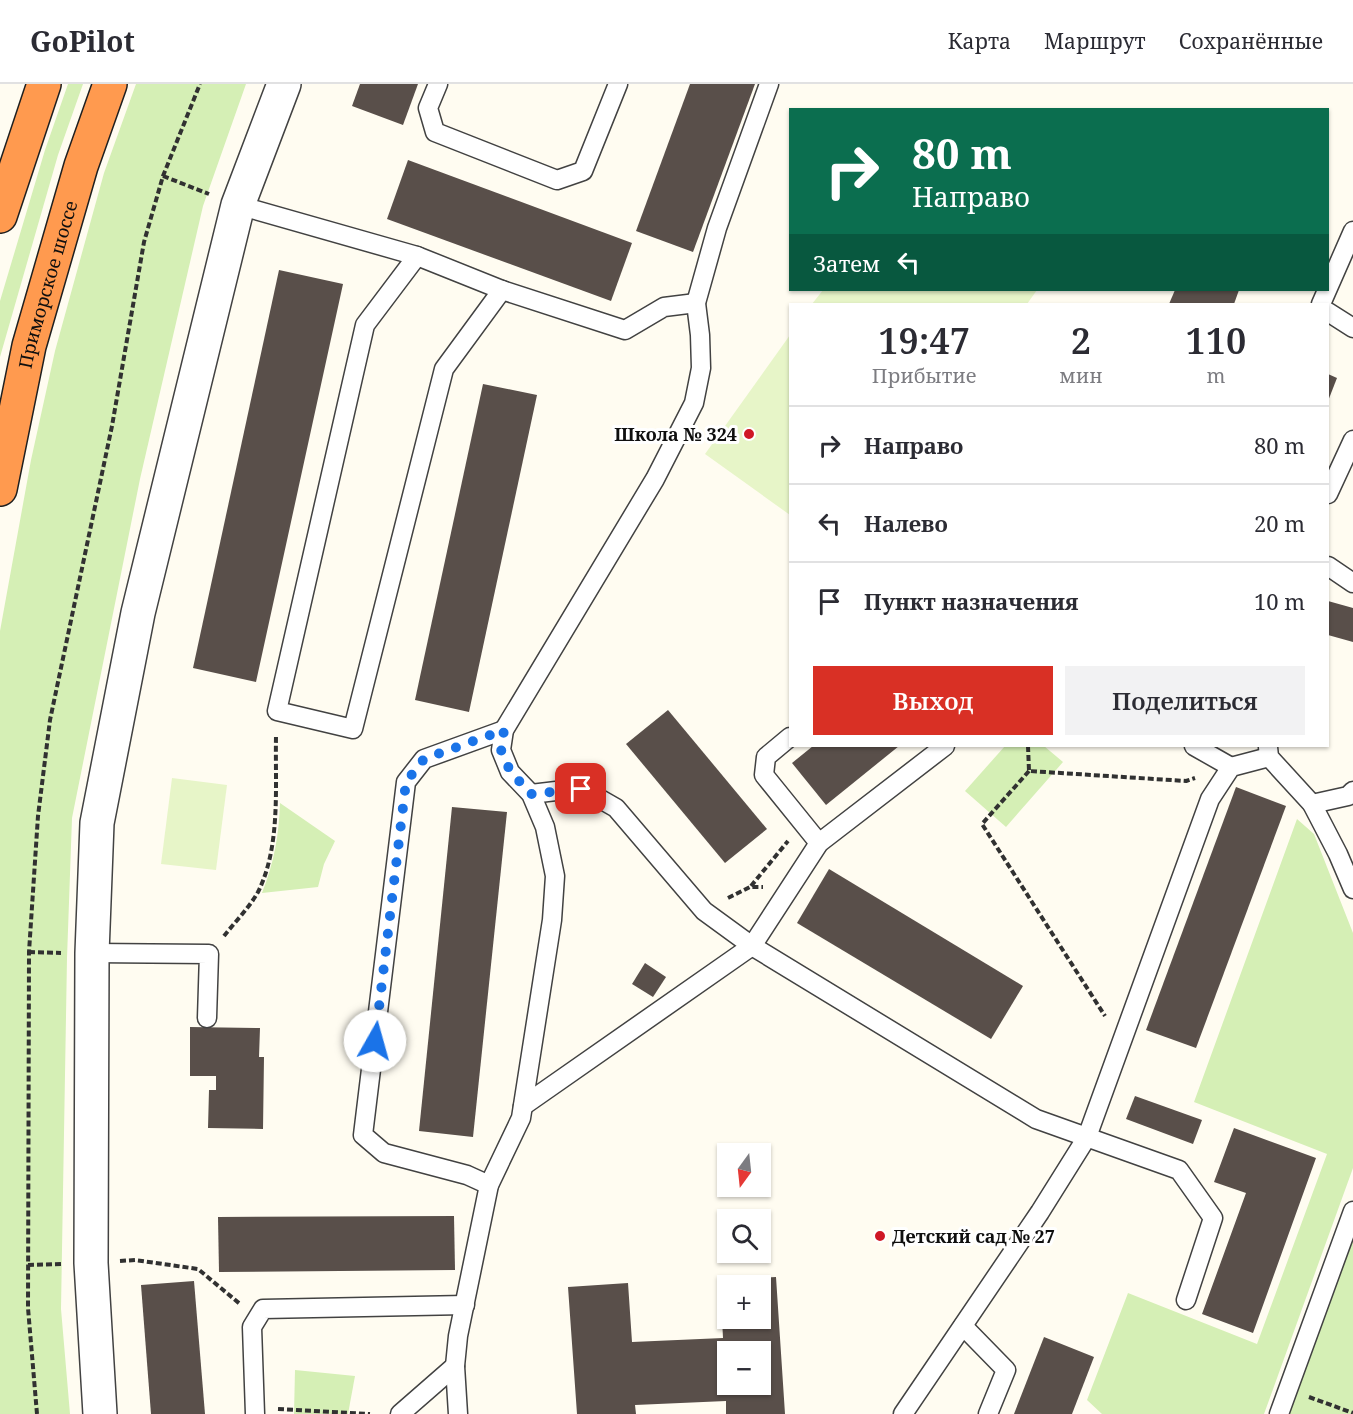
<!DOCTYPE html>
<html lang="ru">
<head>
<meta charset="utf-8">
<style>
	body { margin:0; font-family:"Noto Serif",serif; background:#f2f2f3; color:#2b2b33; height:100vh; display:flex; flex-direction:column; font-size:22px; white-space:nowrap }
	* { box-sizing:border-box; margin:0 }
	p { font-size:20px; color:#7c7c81 }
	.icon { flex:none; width:33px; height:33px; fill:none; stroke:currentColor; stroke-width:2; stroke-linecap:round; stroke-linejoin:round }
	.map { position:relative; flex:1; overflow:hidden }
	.drawer { position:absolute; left:789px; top:219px; width:540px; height:444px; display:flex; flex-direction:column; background:#fff; border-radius:0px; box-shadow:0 2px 4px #0004 }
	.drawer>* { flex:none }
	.top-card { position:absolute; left:789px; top:24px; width:540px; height:183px; border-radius:0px; box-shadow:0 2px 4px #0004; background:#0b6e4f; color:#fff; overflow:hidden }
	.needle { width:39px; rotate:195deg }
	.controls { position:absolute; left:717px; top:1059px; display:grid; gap:12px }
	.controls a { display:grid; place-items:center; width:54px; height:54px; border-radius:0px; background:#fff; box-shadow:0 2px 4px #0004; font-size:30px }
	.pin { position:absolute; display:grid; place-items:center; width:51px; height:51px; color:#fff; margin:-26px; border-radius:12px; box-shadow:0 3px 9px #0006 }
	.me { position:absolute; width:66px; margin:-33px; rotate:7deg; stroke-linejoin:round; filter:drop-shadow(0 0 4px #0008) }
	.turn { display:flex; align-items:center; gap:21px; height:126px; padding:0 24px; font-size:27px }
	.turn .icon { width:78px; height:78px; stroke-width:2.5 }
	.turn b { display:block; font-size:42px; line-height:51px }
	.then { display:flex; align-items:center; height:57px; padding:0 24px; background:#0003; gap:12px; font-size:22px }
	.eta { display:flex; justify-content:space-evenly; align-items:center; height:102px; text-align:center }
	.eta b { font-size:36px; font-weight:600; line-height:42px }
	.action { display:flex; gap:12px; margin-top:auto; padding:12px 24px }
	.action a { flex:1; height:69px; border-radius:0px; background:#d93025; color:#fff; font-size:24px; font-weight:600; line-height:69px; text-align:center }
	.action a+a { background:#f2f2f3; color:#2b2b33 }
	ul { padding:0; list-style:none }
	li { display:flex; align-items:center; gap:18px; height:78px; padding:0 24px; border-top:2px solid #e1e1e2 }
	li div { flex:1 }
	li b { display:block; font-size:22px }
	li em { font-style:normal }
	header { display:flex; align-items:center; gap:36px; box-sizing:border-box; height:84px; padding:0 30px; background:#fff; border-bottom:2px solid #e1e1e2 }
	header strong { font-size:28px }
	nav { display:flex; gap:33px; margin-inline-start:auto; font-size:21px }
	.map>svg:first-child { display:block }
	.green { fill:#d5efb5 }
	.pitch { fill:#e7f5c8 }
	.building { fill:#594f4a; fill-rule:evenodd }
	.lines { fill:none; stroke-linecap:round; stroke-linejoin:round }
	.lane-casing { stroke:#424242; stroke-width:21 }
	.street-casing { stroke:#424242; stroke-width:36 }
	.highway-casing { stroke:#202020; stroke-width:36 }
	.path { stroke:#313131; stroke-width:4; stroke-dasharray:6 3; stroke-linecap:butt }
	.lane { stroke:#fff; stroke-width:18 }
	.street { stroke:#fff; stroke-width:33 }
	.highway { stroke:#ff9a4f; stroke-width:33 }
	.route { stroke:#1a73e8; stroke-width:10; stroke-dasharray:0 18 }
	.poi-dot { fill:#cf1725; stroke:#fff; stroke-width:2 }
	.labels { text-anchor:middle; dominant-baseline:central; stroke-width:6; stroke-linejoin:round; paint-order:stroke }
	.street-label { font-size:18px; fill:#0f0f0f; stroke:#fff }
	.poi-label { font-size:18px; font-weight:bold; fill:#0f0f0f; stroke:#fff; text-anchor:end }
</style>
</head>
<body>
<header>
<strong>GoPilot</strong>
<nav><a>Карта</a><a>Маршрут</a><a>Сохранённые</a></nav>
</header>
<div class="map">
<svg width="1353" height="1330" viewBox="0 0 1353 1330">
	<rect width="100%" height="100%" fill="#fffcf1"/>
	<g class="green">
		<path d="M68,0H83L58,71L0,273V217L45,66Z"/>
		<path d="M136,0H246L203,122L140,395L72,734L67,874L61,1225L70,1330H0V547L31,376L55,267L104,89Z"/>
		<path d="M1005,662H1044L1063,678L1006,743L965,707Z"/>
		<path d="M280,719L335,757L324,780L318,803L262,809C274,779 279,751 280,719Z"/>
		<path d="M1297,735L1314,750L1353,849V1084L1264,1330H1102L1087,1316L1128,1209L1257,1260L1327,1070L1194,1018Z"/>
		<path d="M1353,1149V1330H1287Z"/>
		<path d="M295,1286L355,1292L348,1330H294Z"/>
	</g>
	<g class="pitch">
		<path d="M823,206H1037L1027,220H812Z"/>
		<path d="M790,251V431L705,370Z"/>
		<path d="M172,694L227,701L216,786L161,780Z"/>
	</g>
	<g class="building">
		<path d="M360,0H418L403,41L352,22Z"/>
		<path d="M690,0H755L693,168L636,147Z"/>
		<path d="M408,76L632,159L611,217L387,135Z"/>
		<path d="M279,186L343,200L256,598L193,584Z"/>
		<path d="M1175,206H1239L1234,220H1169Z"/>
		<path d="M1328,290L1337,294L1328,317Z"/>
		<path d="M483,300L537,311L469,628L415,616Z"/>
		<path d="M1328,517L1353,524V558L1328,551Z"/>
		<path d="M668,626L767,745L725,779L626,660Z"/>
		<path d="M813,662H899L826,721L792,679Z"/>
		<path d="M1236,703L1286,722L1196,964L1146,946Z"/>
		<path d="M452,723L507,728L473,1053L419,1047Z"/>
		<path d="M829,785L1023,902L991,955L797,839Z"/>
		<path d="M645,879L666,893L653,913L632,900Z"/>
		<path d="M190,943L260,944L259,973H264L263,1045L208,1044L209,1006H216V992H190Z"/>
		<path d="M1135,1012L1202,1036L1193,1060L1126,1035Z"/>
		<path d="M1234,1044L1316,1074L1253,1249L1202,1230L1246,1109L1214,1098Z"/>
		<path d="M454,1132L455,1186L219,1188L218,1133Z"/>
		<path d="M776,1193L785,1330H726V1317L635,1321L636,1330H577L568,1203L628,1199L632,1258L723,1254L720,1196ZM728,1202H760V1234H728ZM728,1268H760V1300H728Z"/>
		<path d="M194,1197L205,1330H151L141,1201Z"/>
		<path d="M1044,1253L1094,1273L1072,1330H1014Z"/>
	</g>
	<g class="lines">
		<defs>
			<g id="lane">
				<path d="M438,0L428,24L435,48L557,96L583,87L618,0"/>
				<path d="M238,121L417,172L365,241L277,627L353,645L444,285L502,206"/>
				<path d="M417,172L502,206L625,246L664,223L696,219"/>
				<path d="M1321,220L1353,147"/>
				<path d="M1328,228L1353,244"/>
				<path d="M1328,410L1353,356"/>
				<path d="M1328,482L1353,499"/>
				<path d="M790,653L766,673L764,691L819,759"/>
				<path d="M1194,662L1231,683"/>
				<path d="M1268,663L1269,673L1312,720L1338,770L1353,805"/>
				<path d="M531,710L581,704L616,724L704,827L752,862L1036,1035L1179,1086L1213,1134L1186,1216"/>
				<path d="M1312,720L1348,712L1353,707"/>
				<path d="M92,869L209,870L207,934"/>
				<path d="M523,1022L752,862L819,759L945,662"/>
				<path d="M489,1101L467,1091L384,1069L363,1051L406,698L424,675L504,646"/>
				<path d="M963,1242L1006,1286L988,1330"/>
				<path d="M255,1330L252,1243L263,1225L465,1221"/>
				<path d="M400,1330L455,1282"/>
				<path d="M458,1330L455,1282L458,1252L489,1101L521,1034L552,836L555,792L545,743L531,710L510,688L501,666L504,646L655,395L694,319L701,284L700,251L696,219L717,144L769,0"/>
				<path d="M903,1330L1040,1128L1087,1053L1210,715L1231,683L1269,673"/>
				<path d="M1279,1330L1353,1127"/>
			</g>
			<path id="street" d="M100,1330L91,1179L92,869L97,739L138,529L238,121L284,0"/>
			<g id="highway">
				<path d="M0,132L44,0"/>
				<path id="s1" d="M0,405L29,262L81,82L110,0"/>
			</g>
		</defs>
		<use href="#lane" class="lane-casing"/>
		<use href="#street" class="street-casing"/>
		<use href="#highway" class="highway-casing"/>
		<g class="path">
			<path d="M163,92L209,110"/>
			<path d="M1028,662L1029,687L1186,697L1195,694"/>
			<path d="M1029,687L982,740L1105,932"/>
			<path d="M751,802L788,757"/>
			<path d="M728,814L750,803H763"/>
			<path d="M224,852C235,838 249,824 258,808C281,762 275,702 276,652"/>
			<path d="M29,868L61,869"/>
			<path d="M120,1177L135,1176L198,1185L240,1220"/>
			<path d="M28,1181L62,1180"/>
			<path d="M1309,1313L1353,1329"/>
			<path d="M278,1325L370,1330"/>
			<path d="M37,1330L28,1224L29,868L38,732L50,636L112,342L144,158L163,92L200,0"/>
		</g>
		<use href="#lane" class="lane"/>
		<use href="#street" class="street"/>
		<use href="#highway" class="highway"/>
	</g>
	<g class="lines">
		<path class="route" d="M375,957L406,698L424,675L504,646L501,666L510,687L531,710L581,705"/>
	</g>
	<g class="poi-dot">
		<circle cx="749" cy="350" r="6"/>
		<circle cx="880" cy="1152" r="6"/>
	</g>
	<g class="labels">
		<g class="street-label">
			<text stroke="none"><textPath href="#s1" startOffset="210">Приморское шоссе</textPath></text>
		</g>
		<g class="poi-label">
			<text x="737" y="350">Школа № 324</text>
			<text x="892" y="1152" text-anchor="start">Детский сад № 27</text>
		</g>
	</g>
</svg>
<div class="controls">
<a><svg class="needle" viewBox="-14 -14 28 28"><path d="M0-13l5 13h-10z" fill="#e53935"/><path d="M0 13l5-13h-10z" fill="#7c7c81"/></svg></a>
<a><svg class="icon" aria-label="search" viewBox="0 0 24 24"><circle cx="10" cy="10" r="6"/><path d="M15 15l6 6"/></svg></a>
<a>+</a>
<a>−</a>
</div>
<div class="pin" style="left:581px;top:705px;background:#d93025"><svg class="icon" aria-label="arrive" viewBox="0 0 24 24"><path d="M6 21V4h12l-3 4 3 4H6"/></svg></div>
<svg class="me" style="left:375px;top:957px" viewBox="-20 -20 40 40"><circle r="19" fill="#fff"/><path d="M0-13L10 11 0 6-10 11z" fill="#1a73e8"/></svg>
<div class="top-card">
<div class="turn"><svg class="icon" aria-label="right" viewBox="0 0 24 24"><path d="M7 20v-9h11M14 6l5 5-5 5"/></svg><div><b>80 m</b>Направо</div></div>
<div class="then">Затем<svg class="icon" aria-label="left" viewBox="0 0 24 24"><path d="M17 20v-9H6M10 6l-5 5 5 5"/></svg></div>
</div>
<section class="drawer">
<div class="eta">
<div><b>19:47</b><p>Прибытие</p></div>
<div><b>2</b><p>мин</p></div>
<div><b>110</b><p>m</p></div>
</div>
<ul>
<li><svg class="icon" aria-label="right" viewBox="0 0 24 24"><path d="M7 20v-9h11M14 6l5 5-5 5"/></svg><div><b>Направо</b></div><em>80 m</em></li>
<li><svg class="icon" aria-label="left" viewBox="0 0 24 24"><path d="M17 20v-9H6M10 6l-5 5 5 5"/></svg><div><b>Налево</b></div><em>20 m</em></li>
<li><svg class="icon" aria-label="arrive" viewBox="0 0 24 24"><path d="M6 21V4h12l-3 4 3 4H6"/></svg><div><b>Пункт назначения</b></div><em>10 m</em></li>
</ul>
<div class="action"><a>Выход</a><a>Поделиться</a></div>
</section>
</div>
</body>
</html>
